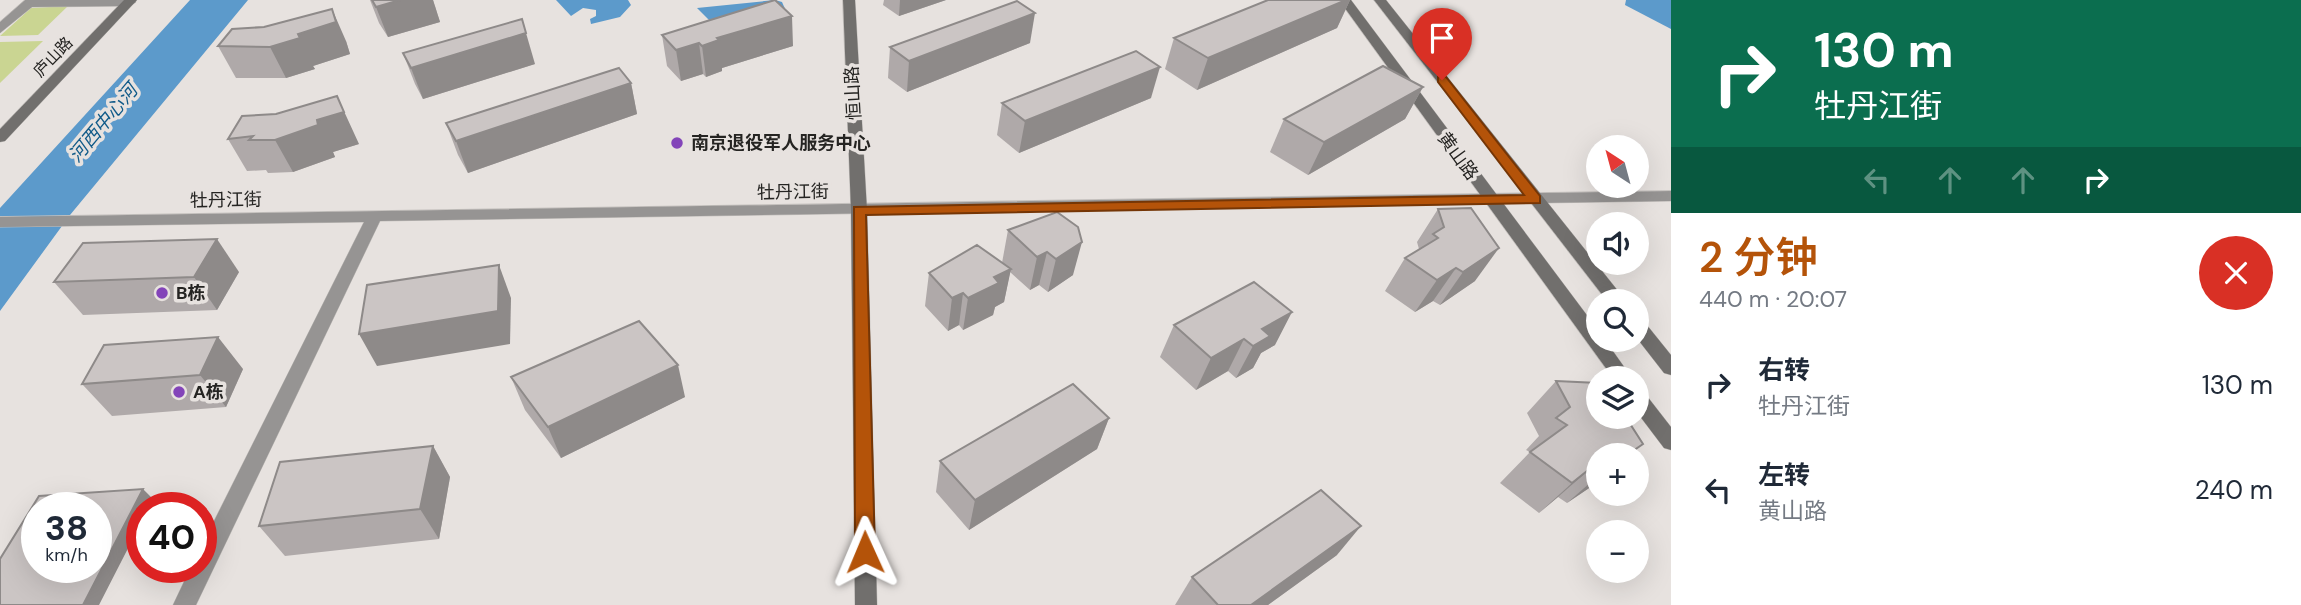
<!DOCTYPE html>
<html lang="zh">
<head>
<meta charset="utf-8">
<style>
	body { margin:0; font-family:"DM Sans","Noto Sans SC",sans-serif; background:#f6f6f7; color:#1f2937; height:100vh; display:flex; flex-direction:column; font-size:26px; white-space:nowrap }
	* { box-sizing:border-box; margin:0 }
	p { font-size:23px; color:#747a83 }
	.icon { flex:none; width:38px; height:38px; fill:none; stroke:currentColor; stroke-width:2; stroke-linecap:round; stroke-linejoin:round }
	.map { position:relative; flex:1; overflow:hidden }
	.details { display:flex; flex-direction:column; background:#fff; width:630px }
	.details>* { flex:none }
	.banner { background:#0b6e4f; color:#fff; overflow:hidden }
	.needle { width:46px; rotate:324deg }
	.buttons { position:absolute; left:1586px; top:135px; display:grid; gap:14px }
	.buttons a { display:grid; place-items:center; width:63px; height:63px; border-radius:50%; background:#fff; box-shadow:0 7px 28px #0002; font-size:35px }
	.speed { position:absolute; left:21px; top:492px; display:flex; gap:14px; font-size:35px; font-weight:700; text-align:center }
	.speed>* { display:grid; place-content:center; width:91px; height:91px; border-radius:50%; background:#fff; box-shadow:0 7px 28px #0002; line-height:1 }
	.speed small { font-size:18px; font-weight:400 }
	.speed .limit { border:10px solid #d22; background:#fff; color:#111 }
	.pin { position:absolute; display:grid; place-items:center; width:60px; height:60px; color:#fff; margin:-72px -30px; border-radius:50% 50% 50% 0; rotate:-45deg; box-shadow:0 0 7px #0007 }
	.pin .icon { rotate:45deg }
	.me { position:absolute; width:77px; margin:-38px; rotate:359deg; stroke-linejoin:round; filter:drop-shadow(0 0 5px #0008) }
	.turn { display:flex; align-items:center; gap:24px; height:147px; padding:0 28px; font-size:32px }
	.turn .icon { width:91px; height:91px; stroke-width:2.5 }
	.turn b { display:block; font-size:49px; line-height:60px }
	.lanes { display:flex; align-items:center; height:66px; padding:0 28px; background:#0003; justify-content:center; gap:35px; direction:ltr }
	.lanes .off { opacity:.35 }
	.round { display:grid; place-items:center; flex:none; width:74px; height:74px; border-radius:37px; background:#f6f6f7 }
	.summary { display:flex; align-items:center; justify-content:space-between; height:119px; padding:0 28px }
	h1 { font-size:42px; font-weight:600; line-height:52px; color:#b45309 }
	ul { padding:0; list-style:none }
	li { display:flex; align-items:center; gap:21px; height:105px; padding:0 28px }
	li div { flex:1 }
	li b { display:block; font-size:26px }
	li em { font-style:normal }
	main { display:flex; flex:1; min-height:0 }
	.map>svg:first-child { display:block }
	.green { fill:#cad592 }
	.water { fill:#5c9acb }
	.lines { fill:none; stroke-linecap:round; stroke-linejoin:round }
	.street-casing { stroke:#c4c0bd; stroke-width:1 }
	.secondary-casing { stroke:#c4c0bd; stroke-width:1 }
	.street { fill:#969493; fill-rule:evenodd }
	.secondary { fill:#716f6d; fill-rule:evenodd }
	.wall { fill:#afa9a9 }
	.shaded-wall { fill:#8e8a89 }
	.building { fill:#cbc5c4; stroke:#8e8a89; stroke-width:2; fill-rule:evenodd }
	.route { fill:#b45309; stroke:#753606; stroke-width:2 }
	.poi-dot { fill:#8344b9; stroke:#e7e2df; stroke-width:2.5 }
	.labels { text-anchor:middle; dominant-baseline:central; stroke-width:7; stroke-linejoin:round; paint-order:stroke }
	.far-street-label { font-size:16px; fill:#252422; stroke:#e7e2df }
	.street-label { font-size:18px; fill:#252422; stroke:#e7e2df }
	.poi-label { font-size:18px; font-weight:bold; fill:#252422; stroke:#e7e2df; text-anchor:start }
	.water-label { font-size:19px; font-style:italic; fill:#115b89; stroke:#e7e2df }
</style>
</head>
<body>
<main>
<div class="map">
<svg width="1671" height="605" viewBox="0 0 1671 605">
	<rect width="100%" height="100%" fill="#e7e2df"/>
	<g class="green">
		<path d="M68,6L38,35L0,36L31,8Z"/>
		<path d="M43,41L0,83V42Z"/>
	</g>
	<g class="water">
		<path d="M190,0H248L70,215L0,311V208Z"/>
		<path d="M556,0H628L631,5L620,17L591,24L590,19L596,16V10L583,8L571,16Z"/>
		<path d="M775,0L782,2L786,11L711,22L697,8Z"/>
		<path d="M1626,0H1671V29L1625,5Z"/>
	</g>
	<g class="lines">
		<defs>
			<g id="street">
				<path d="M25,0H135L136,2L130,6L32,7L0,33V22Z"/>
				<path d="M1671,191V201L380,221L196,605H173L191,567H201V547L364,222L0,227V217Z"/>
			</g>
			<g id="secondary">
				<path d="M124,0H137L5,141L0,142V129Z"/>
				<path d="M843,0H855L867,211L877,605H855L851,211Z"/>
				<path d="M1339,0H1351L1598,330V340H1605L1632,378H1613Z"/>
				<path d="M1374,0H1386L1626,301H1607Z"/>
				<path d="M1636,317L1642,319L1671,355V375L1664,373L1636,337Z"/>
				<path d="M1636,388L1643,391L1671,427V450L1664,448L1636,411Z"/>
			</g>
		</defs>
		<use href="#street" class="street-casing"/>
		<use href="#secondary" class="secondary-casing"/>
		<use href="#street" class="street"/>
		<use href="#secondary" class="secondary"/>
	</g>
	<g class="wall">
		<path d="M370,0H433L440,22L388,37L379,23Z"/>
		<path d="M884,0H946L899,16L883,5Z"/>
		<path d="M1268,0H1350L1337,28L1197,90L1165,69L1174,38Z"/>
		<path d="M662,35L793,46L722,68V71L706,77L703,74L681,81L667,66Z"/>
		<path d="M346,41L350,54L313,66L315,69L286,78H236L218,46Z"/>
		<path d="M1030,43L907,92L888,78L890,47Z"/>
		<path d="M403,53L535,64L423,99L415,84Z"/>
		<path d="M631,83L637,114L468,173L458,155L446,123Z"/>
		<path d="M1423,87L1405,119L1308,175L1270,152L1284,119Z"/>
		<path d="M1151,98L1019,153L997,135L1002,103Z"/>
		<path d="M242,116L359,144L333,152L335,157L293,172L268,173L266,170L247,171L228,139Z"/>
		<path d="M1438,209L1475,281L1440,305L1433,301L1415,312L1385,291L1405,258L1419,249L1417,242Z"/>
		<path d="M1057,212L1073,275L1048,292L1039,285L1030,290L1010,272L1004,302L995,307L993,315L963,330L959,325L948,331L925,306L929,273L1002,263L1008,230Z"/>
		<path d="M239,272L217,310L83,315L54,282Z"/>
		<path d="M1174,325L1275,345L1261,353L1253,368L1236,378L1228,371L1196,390L1160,357Z"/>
		<path d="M243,369L226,407L112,416L82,384Z"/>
		<path d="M511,377L685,397L561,458L525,410Z"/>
		<path d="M1556,381L1598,455V482L1567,503L1558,497L1539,513L1500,483L1530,452L1526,450L1539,436L1527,413Z"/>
		<path d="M1109,418L1097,449L969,530L936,492L940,461Z"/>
		<path d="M433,446L450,477L439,539L285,556L259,526Z"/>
		<path d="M1337,555L1268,605H1175L1192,577Z"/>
	</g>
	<g class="shaded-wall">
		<path d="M400,0H433L440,22L388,37L376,7Z"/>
		<path d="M900,0H946L899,16Z"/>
		<path d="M1346,0H1350L1337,28L1197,90L1208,58Z"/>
		<path d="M332,9L346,41L350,54L313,66L315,69L286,78L270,47L298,34Z"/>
		<path d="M1035,13L1030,43L907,92L909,61Z"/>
		<path d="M792,16L793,46L722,68V71L706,77L702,46L717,38Z"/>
		<path d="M526,33L535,64L423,99L411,68Z"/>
		<path d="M699,43L703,74L681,81L676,50Z"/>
		<path d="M1160,67L1151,98L1019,153L1025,121Z"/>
		<path d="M631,83L637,114L468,173L456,141Z"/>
		<path d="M1423,87L1405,119L1308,175L1324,142Z"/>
		<path d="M337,96L359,144L333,152L335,157L293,172L275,140L317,120Z"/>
		<path d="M217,239L239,272L217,310L194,277Z"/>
		<path d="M1082,242L1073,275L1048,292L1056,259Z"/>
		<path d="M1499,248L1475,281L1440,305L1463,272Z"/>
		<path d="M1047,252L1039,285L1030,290L1037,257Z"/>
		<path d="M499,265L511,298L510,344L377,366L359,334Z"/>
		<path d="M1456,268L1433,301L1415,312L1437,280Z"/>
		<path d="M1011,269L1004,302L995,307L993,315L963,330L968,298L994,277Z"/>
		<path d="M963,293L959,325L948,331L952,298Z"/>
		<path d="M1292,312L1275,345L1261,353L1253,368L1236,378L1262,329Z"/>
		<path d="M218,337L243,369L226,407L200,375Z"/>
		<path d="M1244,339L1228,371L1196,390L1211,358Z"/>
		<path d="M678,365L685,397L561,458L548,427Z"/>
		<path d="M1109,418L1097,449L969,530L975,500Z"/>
		<path d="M433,446L450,477L439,539L420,509Z"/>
		<path d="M1592,467L1558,497L1539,513L1572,483Z"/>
		<path d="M1598,476V482L1567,503Z"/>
		<path d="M143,489L153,499L149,508H142V521L99,605H83Z"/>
		<path d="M1361,526L1337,555L1268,605H1251Z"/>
	</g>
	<g class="building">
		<path d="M372,0H400L376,7Z"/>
		<path d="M775,0L792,16L717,38L719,40L702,46L699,43L676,50L662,35Z"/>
		<path d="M1268,0H1346L1208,58L1174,38Z"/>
		<path d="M1017,1L1035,13L909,61L890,47Z"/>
		<path d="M332,9L336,22L298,34L300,38L270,47L218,46L232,29L264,27Z"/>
		<path d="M522,19L526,33L411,68L403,53Z"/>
		<path d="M1136,51L1160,67L1025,121L1002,103Z"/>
		<path d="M1383,66L1423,87L1324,142L1284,119Z"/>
		<path d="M619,68L631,83L456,141L446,123Z"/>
		<path d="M337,96L344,112L317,120L318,125L275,140H249L253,136L228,139L242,116L276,114Z"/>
		<path d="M1471,208L1499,248L1463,272L1456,268L1437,280L1405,258L1438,238L1433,234L1444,227L1438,209Z"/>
		<path d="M1057,212L1078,227L1082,242L1056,259L1047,252L1037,257L1008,230Z"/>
		<path d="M217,239L194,277L54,282L83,243Z"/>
		<path d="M977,245L1011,269L994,277L999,283L968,298L963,293L952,298L929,273Z"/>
		<path d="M499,265L498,311L359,334L367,285Z"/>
		<path d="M1254,282L1292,312L1262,329L1270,336L1253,346L1244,339L1211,358L1174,325Z"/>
		<path d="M639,321L678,365L548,427L511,377Z"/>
		<path d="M218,337L200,375L82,384L104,345Z"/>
		<path d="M1556,381L1598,383V416H1625L1643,444L1627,455H1598V471L1592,467L1572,483L1530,452L1567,425L1556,418L1570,407Z"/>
		<path d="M1073,384L1109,418L975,500L940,461Z"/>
		<path d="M433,446L420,509L259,526L280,462Z"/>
		<path d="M143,489L83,605H0V559L39,496ZM37,508H96V567H37Z"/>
		<path d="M1321,490L1361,526L1251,605H1218L1192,577Z"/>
	</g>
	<path class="route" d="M1438,77H1446L1540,196V203L866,215L875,552L872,559L865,562L858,559L855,552L854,207L1524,195L1438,82Z"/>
	<g class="poi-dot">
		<circle cx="677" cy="143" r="7"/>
		<circle cx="162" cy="293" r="7"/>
		<circle cx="179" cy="392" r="7"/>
	</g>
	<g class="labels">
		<g class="far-street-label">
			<text transform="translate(53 57) rotate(-46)">庐山路</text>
		</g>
		<g class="street-label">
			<text transform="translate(853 93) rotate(-93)">恒山路</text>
			<text transform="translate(1458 156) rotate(54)">黄山路</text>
			<text transform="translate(793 192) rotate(-1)">牡丹江街</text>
			<text transform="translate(226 200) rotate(-1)">牡丹江街</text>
		</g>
		<g class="poi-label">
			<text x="691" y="143">南京退役军人服务中心</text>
			<text x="176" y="293">B栋</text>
			<text x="193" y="392">A栋</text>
		</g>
		<g class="water-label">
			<text transform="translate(103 123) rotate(-50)">河西中心河</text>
		</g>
	</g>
</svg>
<div class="buttons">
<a><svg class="needle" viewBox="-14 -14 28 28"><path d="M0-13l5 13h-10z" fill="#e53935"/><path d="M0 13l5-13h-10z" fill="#747a83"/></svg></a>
<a><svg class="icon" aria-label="sound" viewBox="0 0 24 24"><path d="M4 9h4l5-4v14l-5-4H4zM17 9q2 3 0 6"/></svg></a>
<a><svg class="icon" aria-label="search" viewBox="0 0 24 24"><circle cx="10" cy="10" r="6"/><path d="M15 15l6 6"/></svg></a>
<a><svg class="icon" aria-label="layers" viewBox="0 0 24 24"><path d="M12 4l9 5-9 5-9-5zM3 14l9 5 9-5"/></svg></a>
<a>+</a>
<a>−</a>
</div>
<div class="speed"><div>38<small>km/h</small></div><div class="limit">40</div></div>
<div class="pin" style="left:1442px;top:80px;background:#d93025"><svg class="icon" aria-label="arrive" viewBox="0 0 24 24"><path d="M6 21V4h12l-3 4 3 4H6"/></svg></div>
<svg class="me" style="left:865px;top:552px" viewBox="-20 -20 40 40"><path d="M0-17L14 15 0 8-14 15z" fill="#b45309" stroke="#fff" stroke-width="4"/></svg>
</div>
<section class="details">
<div class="banner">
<div class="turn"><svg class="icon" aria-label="right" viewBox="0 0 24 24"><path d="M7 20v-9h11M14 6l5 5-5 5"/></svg><div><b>130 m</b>牡丹江街</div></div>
<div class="lanes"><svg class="icon off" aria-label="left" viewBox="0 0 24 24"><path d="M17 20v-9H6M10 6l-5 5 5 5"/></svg><svg class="icon off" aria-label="ahead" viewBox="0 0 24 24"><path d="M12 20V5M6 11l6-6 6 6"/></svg><svg class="icon off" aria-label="ahead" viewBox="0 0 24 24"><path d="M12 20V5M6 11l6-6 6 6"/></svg><svg class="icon" aria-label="right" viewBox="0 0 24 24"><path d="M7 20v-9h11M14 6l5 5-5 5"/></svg></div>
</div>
<div class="summary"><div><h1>2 分钟</h1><p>440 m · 20:07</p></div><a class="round" style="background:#d93025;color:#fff"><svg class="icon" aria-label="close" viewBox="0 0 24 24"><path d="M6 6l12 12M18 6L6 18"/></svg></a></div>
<ul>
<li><svg class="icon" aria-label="right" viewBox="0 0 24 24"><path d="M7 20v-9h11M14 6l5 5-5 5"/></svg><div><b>右转</b><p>牡丹江街</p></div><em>130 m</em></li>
<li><svg class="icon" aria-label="left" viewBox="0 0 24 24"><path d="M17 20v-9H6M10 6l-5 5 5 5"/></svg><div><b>左转</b><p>黄山路</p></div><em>240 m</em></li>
</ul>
</section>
</main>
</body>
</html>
